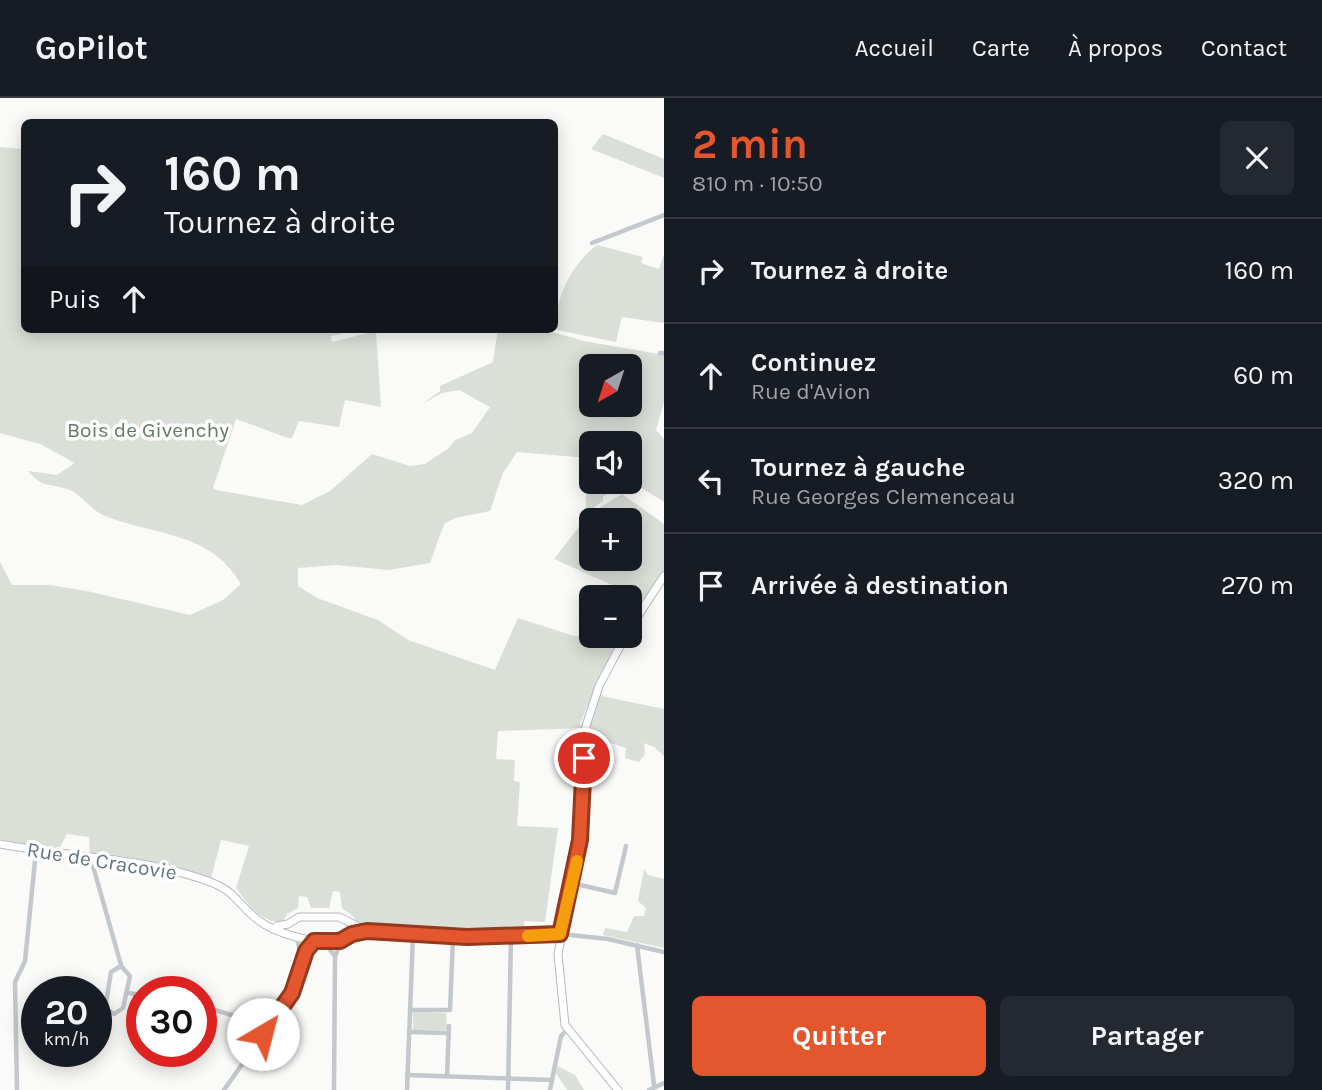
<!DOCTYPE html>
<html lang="fr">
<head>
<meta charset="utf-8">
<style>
	body { margin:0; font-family:Karla,sans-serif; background:#242831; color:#f1f3f6; height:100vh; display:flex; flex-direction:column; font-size:26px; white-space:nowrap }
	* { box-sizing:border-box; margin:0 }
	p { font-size:23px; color:#9ea1a6 }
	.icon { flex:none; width:38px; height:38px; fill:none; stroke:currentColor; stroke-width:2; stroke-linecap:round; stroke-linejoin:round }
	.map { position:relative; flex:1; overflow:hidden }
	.sheet { display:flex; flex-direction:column; background:#171b24; width:658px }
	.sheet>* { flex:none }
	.guide { position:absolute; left:21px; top:21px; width:537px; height:214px; border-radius:10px; box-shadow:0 4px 18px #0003; background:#171b24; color:#f1f3f6; overflow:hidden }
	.needle { width:46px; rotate:219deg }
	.controls { position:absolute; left:579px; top:256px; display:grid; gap:14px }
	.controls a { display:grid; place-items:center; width:63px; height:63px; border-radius:10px; background:#171b24; box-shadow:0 4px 18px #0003; font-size:35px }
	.speed { position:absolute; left:21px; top:878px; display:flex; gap:14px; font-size:35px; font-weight:700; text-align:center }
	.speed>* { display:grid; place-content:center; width:91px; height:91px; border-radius:50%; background:#171b24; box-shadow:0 4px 18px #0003; line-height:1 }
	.speed small { font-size:18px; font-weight:400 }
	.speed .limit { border:10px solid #d22; background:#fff; color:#111 }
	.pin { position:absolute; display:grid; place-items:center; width:60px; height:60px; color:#fff; margin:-30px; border:4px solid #fff; border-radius:50%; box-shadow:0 2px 7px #0007 }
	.me { position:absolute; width:77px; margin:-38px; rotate:37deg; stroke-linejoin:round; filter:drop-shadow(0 0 5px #0008) }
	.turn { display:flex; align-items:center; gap:24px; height:147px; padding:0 28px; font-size:32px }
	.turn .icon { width:91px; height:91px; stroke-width:2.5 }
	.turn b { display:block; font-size:49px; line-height:60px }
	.then { display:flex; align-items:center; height:66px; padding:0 28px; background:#0003; gap:14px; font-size:26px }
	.round { display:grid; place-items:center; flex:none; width:74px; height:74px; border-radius:10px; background:#242831 }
	.overview { display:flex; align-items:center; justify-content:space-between; height:119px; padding:0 28px }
	h1 { font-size:42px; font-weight:700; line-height:52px; color:#e4572e }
	.button { display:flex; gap:14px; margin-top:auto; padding:14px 28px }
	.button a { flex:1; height:80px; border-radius:10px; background:#e4572e; color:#fff; font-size:28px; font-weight:700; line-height:80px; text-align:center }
	.button a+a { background:#242831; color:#f1f3f6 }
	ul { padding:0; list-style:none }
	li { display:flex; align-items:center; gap:21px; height:105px; padding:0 28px; border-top:2px solid #363941 }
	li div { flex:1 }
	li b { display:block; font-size:26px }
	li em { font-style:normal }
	header { display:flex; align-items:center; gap:42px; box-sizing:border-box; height:98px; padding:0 35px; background:#171b24; border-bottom:2px solid #363941 }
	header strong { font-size:33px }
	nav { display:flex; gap:38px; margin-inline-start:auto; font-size:24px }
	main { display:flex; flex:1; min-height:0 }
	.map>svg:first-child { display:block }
	.green { fill:#dadfd7; fill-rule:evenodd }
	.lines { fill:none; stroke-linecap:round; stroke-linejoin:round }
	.secondary-casing { stroke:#b3babf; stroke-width:9 }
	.street { stroke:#c3c8cc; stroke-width:4.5 }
	.secondary { stroke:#fff; stroke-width:7 }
	.route-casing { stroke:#94391e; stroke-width:18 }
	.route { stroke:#e4572e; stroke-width:12 }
	.slow { stroke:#f59e0b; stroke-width:12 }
	.labels { text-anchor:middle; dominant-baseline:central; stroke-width:7; stroke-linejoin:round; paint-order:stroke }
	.park-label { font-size:21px; fill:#687a64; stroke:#fff }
	.street-label { font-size:21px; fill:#657683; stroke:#fff }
</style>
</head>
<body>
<header>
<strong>GoPilot</strong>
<nav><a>Accueil</a><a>Carte</a><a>À propos</a><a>Contact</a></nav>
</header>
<main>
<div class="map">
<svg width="664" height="992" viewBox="0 0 664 992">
	<rect width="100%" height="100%" fill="#fafaf8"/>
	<g class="green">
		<path d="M603,36L664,61V80L591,51Z"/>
		<path d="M0,49L24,51V231H292C309,237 324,227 342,236L331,238L332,244L376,233L381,309L345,302L339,329L299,323L292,340H288L236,321L213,390L216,392L302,407L330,393L372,356L410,368L425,366L449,350L455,342L472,335L490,309L459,292L442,295L422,306L440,293V288L493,264L498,231H542L584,243L664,257V304L656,332L664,341V404L637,387L638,382L603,398V403L586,415V396L595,383H630V345H592L589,360L517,354L503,375L490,413L455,420L444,426L430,465L389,472L335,467L298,470V488L317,500L378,522L408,542L495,572L518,520L574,538L622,537L597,585L580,626L583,630L498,633L496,661L515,662L514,683L520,684L517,728L558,730L545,824L524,823L525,834L456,835L365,828L358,827L353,818L342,810L340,794L333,793L329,810H311L307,799L299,798L298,810L287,816L283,824C260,825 249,807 236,790L249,748L221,742L211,780L161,765L90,756L89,739L67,736L58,753L0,741V464L12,487H50L87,493L190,517L223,502L241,486C210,433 156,438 105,418C92,413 83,398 70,392C50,384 44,392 28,373L57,377L75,365L40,346L0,335ZM592,268H630V306H592Z"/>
		<path d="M597,147L643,159L641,165L659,171L664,156V225L622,219L616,244L552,231H555C555,201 572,165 597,147Z"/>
		<path d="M622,396L664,426V474L630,524V499H611L612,487L554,461L589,416ZM592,422H630V460H592Z"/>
		<path d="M601,598L664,611V658L654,649L644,645L645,656L639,664L625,660L626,650L592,639C589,627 592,607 601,598Z"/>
		<path d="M644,771L648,777L664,781V850L603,837L605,830L627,834L634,818H644L646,810L638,803Z"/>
		<path d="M413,914L446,915L447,932L413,933Z"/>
		<path d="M557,968L575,977L584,992H567L556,975Z"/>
	</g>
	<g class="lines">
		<defs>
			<g id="secondary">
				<path d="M630,530L664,478"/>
				<path d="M0,746C66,759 135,759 199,780C237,792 232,801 258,822C276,836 315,846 338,843C346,842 355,835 367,833L467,839L560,836"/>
				<path d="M277,828L288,826L299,819H339L367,833"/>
				<path d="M618,992L565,927L558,856L580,742L586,628L599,588L626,537"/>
			</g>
		</defs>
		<use href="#secondary" class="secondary-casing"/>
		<g class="street">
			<path d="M592,145L664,117"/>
			<path d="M660,255H664"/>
			<path d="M91,761L121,867"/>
			<path d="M572,785L615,795L626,748"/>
			<path d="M561,836L608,841L664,854"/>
			<path d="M297,841L302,860"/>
			<path d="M324,844L335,858"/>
			<path d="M637,847L654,987"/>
			<path d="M121,868L130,878L123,910L114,916L105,911L111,874Z"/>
			<path d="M129,895L142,897"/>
			<path d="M201,908L269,928"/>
			<path d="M410,912H450L453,839"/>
			<path d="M409,934L448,935"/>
			<path d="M407,977L552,982"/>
			<path d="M447,978L449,928"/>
			<path d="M17,992L15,884L25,863L36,753"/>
			<path d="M224,992L292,895L305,853L313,843"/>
			<path d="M334,992L335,858L341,844"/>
			<path d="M407,992L413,837"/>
			<path d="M508,992L511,838"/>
			<path d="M550,992L561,938L567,932"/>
			<path d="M649,992L664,985"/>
		</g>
		<use href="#secondary" class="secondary"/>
	</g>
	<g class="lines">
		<defs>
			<path id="route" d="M263,936L292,895L306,853L314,843H340L352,836L367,833L467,839L560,836L580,742L584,660"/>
		</defs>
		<use href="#route" class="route-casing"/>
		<use href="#route" class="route"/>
		<path class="slow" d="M528,838L560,836L577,763"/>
	</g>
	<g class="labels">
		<g class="park-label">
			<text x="148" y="332">Bois de Givenchy</text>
		</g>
		<g class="street-label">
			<text transform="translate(102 763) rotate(9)">Rue de Cracovie</text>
		</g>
	</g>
</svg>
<div class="controls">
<a><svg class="needle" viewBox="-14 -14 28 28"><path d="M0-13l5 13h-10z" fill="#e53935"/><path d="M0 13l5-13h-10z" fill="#9ea1a6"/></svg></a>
<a><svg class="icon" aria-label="sound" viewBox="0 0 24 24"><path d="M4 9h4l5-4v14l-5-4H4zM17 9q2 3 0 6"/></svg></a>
<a>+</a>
<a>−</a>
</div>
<div class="speed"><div>20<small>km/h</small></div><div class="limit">30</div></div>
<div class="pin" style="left:584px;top:660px;background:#d93025"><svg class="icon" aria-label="arrive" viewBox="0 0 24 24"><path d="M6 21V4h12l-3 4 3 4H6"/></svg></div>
<svg class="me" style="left:263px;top:936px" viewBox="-20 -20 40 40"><circle r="19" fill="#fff"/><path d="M0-13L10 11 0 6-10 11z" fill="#e4572e"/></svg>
<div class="guide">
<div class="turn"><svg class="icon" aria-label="right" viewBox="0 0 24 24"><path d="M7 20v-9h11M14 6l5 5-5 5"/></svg><div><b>160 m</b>Tournez à droite</div></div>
<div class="then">Puis<svg class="icon" aria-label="ahead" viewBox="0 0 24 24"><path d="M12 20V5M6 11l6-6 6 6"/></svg></div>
</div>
</div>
<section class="sheet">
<div class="overview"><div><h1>2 min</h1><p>810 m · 10:50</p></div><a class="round"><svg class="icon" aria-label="close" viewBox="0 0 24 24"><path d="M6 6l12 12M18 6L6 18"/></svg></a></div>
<ul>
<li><svg class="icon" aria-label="right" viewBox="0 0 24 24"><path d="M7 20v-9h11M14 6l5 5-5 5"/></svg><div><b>Tournez à droite</b></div><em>160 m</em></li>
<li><svg class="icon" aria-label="ahead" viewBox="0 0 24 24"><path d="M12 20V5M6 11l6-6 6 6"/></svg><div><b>Continuez</b><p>Rue d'Avion</p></div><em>60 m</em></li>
<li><svg class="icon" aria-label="left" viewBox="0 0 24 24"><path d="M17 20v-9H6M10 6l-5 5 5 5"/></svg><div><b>Tournez à gauche</b><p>Rue Georges Clemenceau</p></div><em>320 m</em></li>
<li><svg class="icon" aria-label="arrive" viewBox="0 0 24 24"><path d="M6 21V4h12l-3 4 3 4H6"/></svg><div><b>Arrivée à destination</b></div><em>270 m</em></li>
</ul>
<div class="button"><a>Quitter</a><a>Partager</a></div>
</section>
</main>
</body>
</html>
